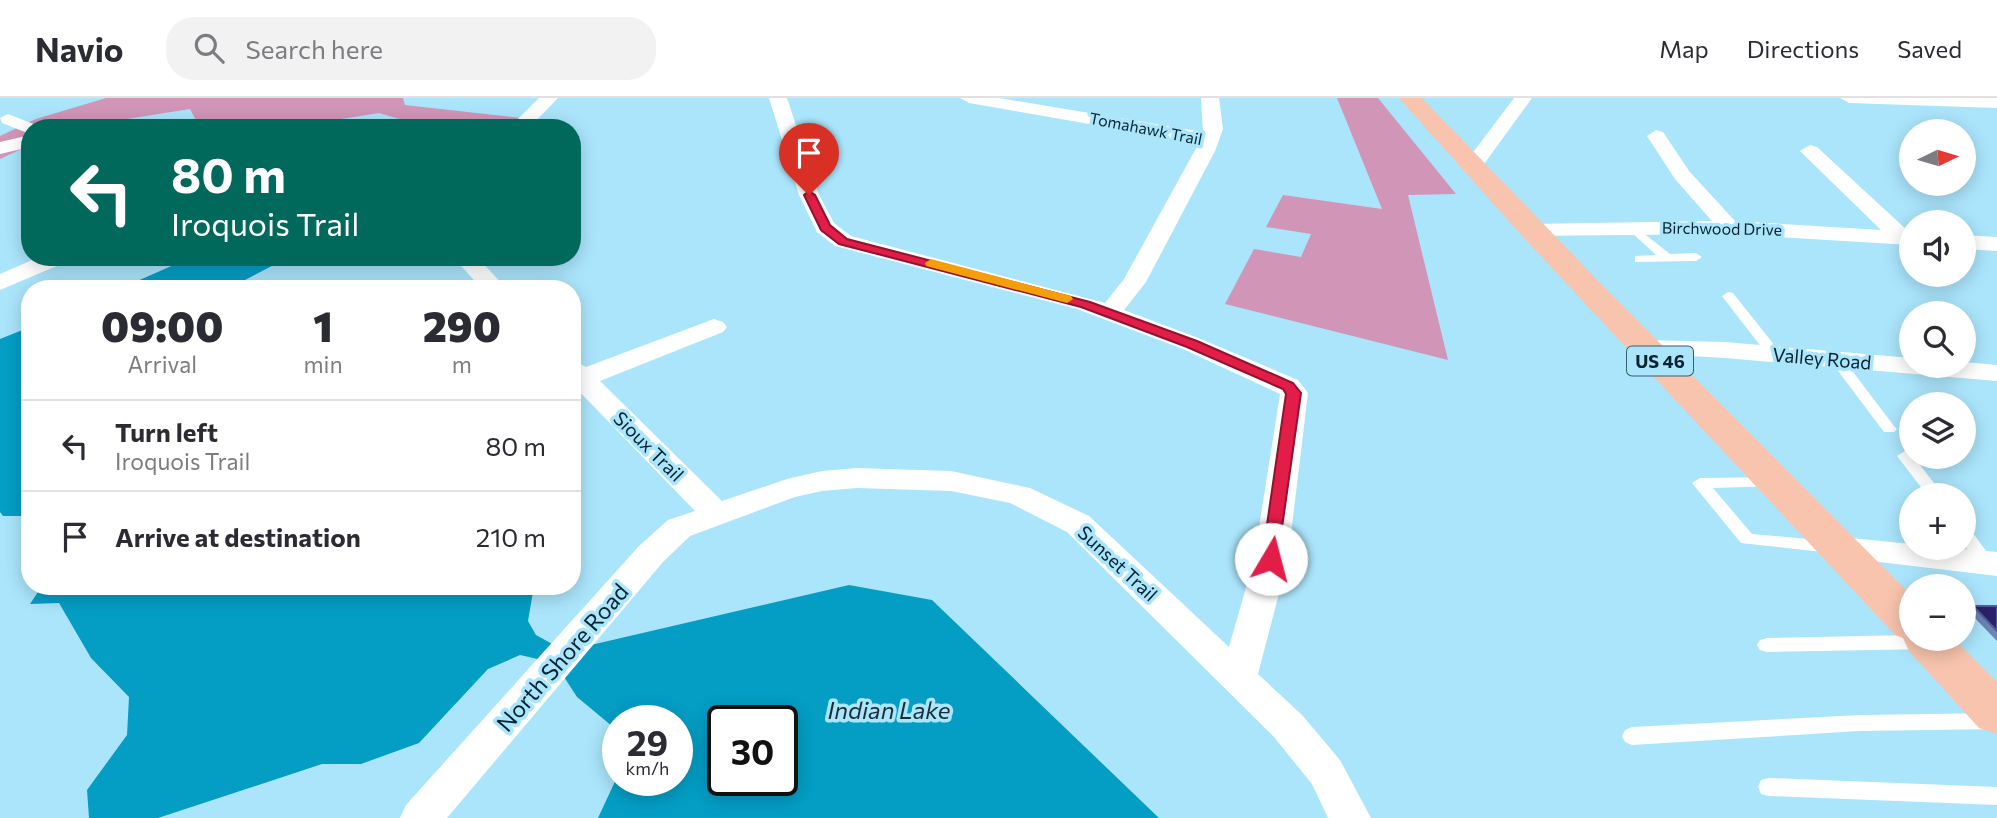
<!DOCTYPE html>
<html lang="en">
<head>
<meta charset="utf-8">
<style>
	body { margin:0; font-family:Commissioner,sans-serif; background:#f2f2f3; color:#2b2b33; height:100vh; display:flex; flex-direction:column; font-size:26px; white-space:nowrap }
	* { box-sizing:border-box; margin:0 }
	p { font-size:23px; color:#7c7c81 }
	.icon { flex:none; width:38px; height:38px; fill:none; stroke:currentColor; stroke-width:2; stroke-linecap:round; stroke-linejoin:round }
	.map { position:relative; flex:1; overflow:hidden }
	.details { position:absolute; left:21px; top:182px; width:560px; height:315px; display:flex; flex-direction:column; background:#fff; border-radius:28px; box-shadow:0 4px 18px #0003 }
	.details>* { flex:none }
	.banner { position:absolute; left:21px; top:21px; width:560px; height:147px; border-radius:28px; box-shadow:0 4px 18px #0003; background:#00695c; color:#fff; overflow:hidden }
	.needle { width:46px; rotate:85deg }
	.controls { position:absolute; left:1899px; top:21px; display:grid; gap:14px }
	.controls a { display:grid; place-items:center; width:77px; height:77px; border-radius:50%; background:#fff; box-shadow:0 4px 18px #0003; font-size:35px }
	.speed { position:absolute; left:602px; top:607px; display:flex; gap:14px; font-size:35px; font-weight:700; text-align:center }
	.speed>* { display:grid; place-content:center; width:91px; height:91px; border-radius:50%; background:#fff; box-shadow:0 4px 18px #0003; line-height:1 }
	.speed small { font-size:18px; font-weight:400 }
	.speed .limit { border:4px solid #111; border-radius:10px; background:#fff; color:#111 }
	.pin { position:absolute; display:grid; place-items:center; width:60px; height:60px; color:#fff; margin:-72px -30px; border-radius:50% 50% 50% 0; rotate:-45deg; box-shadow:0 0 7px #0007 }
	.pin .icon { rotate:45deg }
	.me { position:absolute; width:77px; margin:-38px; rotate:8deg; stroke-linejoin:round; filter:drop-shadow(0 0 5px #0008) }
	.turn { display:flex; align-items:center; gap:24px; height:147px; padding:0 35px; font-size:32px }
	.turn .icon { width:91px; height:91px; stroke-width:2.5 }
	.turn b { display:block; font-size:49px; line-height:60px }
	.eta { display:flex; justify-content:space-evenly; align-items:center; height:119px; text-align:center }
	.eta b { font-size:42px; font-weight:800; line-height:49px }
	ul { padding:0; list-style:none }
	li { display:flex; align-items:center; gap:21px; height:91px; padding:0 35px; border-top:2px solid #e1e1e2 }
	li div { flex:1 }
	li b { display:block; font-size:26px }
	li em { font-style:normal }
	header { display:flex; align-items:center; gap:42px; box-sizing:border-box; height:98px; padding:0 35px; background:#fff; border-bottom:2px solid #e1e1e2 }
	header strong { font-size:33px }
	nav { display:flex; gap:38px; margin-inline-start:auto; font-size:24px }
	.search { width:490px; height:63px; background:#f2f2f3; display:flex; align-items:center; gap:18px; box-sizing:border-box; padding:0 24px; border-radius:28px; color:#7c7c81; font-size:26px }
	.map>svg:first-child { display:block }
	.green { fill:#d195b8 }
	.water { fill:#049ec5; fill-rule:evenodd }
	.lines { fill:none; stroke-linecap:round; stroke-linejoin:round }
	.service { fill:#fff; fill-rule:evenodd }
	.minor { fill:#fff; fill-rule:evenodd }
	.primary { fill:#f8c4ad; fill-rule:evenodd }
	.wall { fill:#6c83b3 }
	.building { fill:#2c216a; stroke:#525c96; stroke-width:2 }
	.route { fill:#e11d48; stroke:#92132f; stroke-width:2 }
	.slow { fill:#f59e0b }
	.labels { text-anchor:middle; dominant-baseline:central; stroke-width:7; stroke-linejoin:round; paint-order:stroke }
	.far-street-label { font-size:16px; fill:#042530; stroke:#abe5fc }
	.shield { fill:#abe5fc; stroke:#365f6d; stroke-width:2 }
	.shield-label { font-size:18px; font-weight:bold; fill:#042530 }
	.street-label { font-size:19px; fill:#042530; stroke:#abe5fc }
	.near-street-label { font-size:23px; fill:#042530; stroke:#abe5fc }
	.near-water-label { font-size:24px; font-style:italic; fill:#1a2e36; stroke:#abe5fc }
</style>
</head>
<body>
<header>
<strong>Navio</strong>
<div class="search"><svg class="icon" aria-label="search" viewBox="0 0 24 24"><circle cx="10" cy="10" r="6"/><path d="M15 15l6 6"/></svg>Search here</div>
<nav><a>Map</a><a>Directions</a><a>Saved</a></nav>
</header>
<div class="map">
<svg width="1997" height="720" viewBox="0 0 1997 720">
	<rect width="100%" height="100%" fill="#abe5fc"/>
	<g class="green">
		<path d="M106,0H403L405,7L521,20L511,30H431L379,15L335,22L336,30H200L190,11L70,30H30V47L0,61V38L36,21Z"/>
		<path d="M1337,0H1378L1456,96L1408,97L1448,262L1225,206L1254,151L1301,159L1311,136L1266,129L1283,97L1382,111Z"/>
	</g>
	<g class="water">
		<path d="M192,159H289L228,191H119Z"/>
		<path d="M30,229V418H3L0,414V241Z"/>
		<path d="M849,487L932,502L1159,720H598L618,677V682H677V623H618V633L577,599L555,565L520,557L488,571L419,645L361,666H322L158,720H89L87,692L127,637L129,599L91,560L59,505L30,506L42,488H534L528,523L536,537L565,553ZM723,623H782V682H723Z"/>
	</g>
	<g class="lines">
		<g class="service">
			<path d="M1633,127L1670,156L1696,155L1702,159L1696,163L1635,164V158L1656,157L1629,132V128Z"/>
			<path d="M1728,194L1733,195L1779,253L1781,256L1779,259H1769L1722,198Z"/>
			<path d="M1836,257L1841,258L1894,328L1897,331L1894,334H1884L1829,261Z"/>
			<path d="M1905,353L1911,355V359H1914L1943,397H1927L1897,358Z"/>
			<path d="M1771,379L1777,380L1779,384L1777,388L1713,390L1752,436L1831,443L1837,445L1840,449L1837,453L1831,455L1741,445L1692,385L1700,380Z"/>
			<path d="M1964,429L1970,431L1992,461L1995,465L1992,469H1980L1964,447Z"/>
			<path d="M1911,537V541H1935L1937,544L1934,549L1927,551L1767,554L1760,552L1757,547L1760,542L1767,540Z"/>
			<path d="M1997,615V631L1860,633L1632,647L1625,644L1622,638L1625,632L1632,629L1860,617Z"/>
			<path d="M1769,680L1997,689V707L1769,698L1761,696L1758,689L1761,682Z"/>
		</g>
		<g class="minor">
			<path d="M539,0H558L529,30H509Z"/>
			<path d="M769,0H787L819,97L834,125L851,138L1105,205L1124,181L1199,45L969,5L960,0H999L1203,34L1201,0H1219L1223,31L1215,53L1146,184L1124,212L1201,241L1298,282L1308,295L1288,461L1258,576L1302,617L1340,662L1371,720H1328L1312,686L1274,639L1067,434L1010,405L951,393L857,390L822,393L795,399L690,438L663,464L447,720H400L406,707L639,448L668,422L695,413L572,286V262L586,269L714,221L723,224L727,229L723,234L600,283L722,403L787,381L822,373L857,370L951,373L1030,390L1089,418L1229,549L1254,461L1280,296L1183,251L1077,211L835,148L817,134L799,97Z"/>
			<path d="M1514,0H1532L1479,73H1465L1462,69Z"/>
			<path d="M1840,0H1997V10L1849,5Z"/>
			<path d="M8,16L36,27L38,30H30V36L2,25L0,20Z"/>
			<path d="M1656,32L1663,34L1689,73L1735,123L1881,132L1800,53L1810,47L1817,49L1908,133H1911V147L1729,136L1524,138L1521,133L1524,128L1532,126L1712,123L1675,81L1647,38Z"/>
			<path d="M30,37V49L0,56V44Z"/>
			<path d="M1964,137L1997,139V153L1964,151Z"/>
			<path d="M39,159H69L66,164L0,192V176Z"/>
			<path d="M453,159H477L507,191H482Z"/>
			<path d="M1647,242L1725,244L1911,260V268H1964V264L1997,267V283L1725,260L1638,255L1634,250L1638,245Z"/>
			<path d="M1841,439L1911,446V450H1950L1997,454V478L1829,458L1825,450L1829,442Z"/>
		</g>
		<path class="primary" d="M1399,0H1422L1607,192L1911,497V541H1954L1997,584V636L1979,630L1909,553L1903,540L1895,537L1523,139Z"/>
	</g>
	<path class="wall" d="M1973,508H1997V543L1969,514Z"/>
	<path class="building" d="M1973,508H1997V533Z"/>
	<path class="route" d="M809,93L815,97L830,127L847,141L1090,204L1197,243L1293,285L1301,295L1277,465L1271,467L1262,461L1286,296L1283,291L1187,249L1081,209L839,146L821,132L804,97Z"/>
	<path class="slow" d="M931,161L1071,198L1073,201L1067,205L926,168L925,165Z"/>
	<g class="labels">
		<g class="far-street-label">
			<text transform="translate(1146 30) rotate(11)">Tomahawk Trail</text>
			<text transform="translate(1722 130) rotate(1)">Birchwood Drive</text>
		</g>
		<rect class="shield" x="1627" y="248.5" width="66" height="29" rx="5"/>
		<g class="shield-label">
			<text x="1660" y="263">US 46</text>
		</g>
		<g class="street-label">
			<text transform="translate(1822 260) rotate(5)">Valley Road</text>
			<text transform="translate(649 348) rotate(45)">Sioux Trail</text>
			<text transform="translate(1118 465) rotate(43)">Sunset Trail</text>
		</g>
		<g class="near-street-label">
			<text transform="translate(562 559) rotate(-49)">North Shore Road</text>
		</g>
		<g class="near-water-label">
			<text x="889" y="611">Indian Lake</text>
		</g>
	</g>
</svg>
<div class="controls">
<a><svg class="needle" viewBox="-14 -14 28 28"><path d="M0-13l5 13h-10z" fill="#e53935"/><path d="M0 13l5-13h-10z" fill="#7c7c81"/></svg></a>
<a><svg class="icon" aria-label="sound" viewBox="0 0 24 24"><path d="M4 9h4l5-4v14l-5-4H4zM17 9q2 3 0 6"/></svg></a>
<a><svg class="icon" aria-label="search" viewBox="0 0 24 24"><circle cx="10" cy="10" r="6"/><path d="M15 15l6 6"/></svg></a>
<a><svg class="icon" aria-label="layers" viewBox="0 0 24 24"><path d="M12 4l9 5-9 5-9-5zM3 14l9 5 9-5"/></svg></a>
<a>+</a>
<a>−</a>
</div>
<div class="speed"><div>29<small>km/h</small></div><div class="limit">30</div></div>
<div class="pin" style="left:809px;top:97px;background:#d93025"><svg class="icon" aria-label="arrive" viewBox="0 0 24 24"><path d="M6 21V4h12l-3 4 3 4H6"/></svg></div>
<svg class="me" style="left:1271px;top:461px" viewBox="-20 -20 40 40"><circle r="19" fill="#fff"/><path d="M0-13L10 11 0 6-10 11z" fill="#e11d48"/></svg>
<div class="banner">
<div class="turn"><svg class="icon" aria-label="left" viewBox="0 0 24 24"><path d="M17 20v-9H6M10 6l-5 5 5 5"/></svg><div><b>80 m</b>Iroquois Trail</div></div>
</div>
<section class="details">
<div class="eta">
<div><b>09:00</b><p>Arrival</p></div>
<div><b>1</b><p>min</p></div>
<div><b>290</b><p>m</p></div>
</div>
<ul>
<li><svg class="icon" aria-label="left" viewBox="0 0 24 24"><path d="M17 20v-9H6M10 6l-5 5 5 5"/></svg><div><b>Turn left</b><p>Iroquois Trail</p></div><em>80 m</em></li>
<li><svg class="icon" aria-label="arrive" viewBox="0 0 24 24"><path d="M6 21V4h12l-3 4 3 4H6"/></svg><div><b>Arrive at destination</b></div><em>210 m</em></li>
</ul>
</section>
</div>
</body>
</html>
